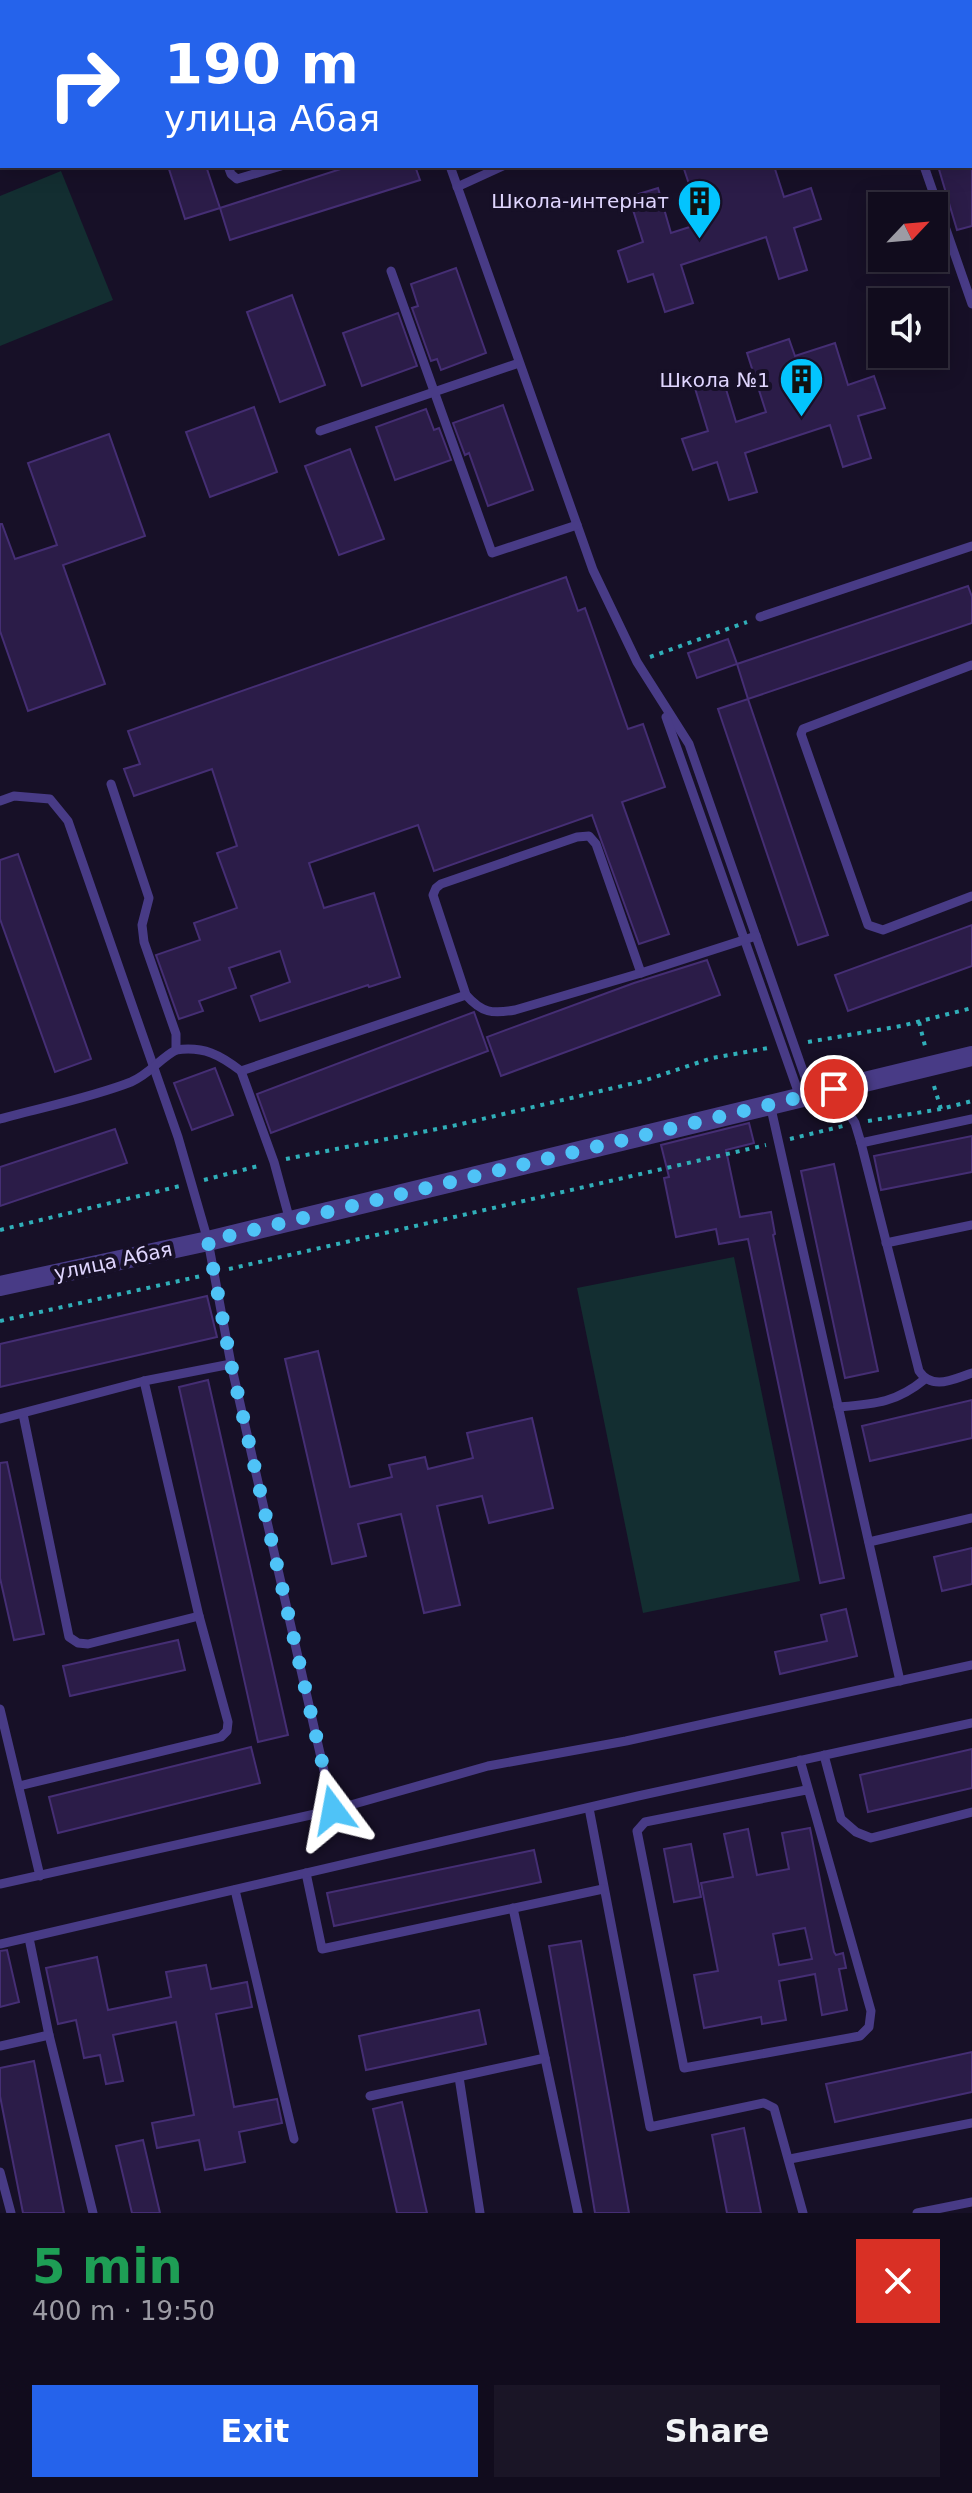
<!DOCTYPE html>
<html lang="en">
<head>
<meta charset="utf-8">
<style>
	body { margin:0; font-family:"DejaVu Sans",sans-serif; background:#1a1526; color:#f1f3f6; height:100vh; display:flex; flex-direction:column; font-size:30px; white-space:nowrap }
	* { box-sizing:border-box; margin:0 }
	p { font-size:26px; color:#9c9ba4 }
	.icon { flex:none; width:44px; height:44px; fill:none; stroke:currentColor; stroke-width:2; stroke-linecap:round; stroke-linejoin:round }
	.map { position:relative; height:2213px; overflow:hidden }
	.side { display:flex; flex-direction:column; background:#110c1d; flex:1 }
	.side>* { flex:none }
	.guide { position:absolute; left:0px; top:0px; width:972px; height:168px; box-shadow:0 4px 20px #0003,0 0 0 2px #302c3b; background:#2563eb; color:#fff; overflow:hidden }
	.needle { width:52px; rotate:64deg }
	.fabs { position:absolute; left:868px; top:192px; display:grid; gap:16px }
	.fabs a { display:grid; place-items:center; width:80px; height:80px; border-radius:0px; background:#110c1d; box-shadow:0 4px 20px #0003,0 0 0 2px #302c3b; font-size:40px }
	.pin { position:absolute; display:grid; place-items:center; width:68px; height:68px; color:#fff; margin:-34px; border:4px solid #fff; border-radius:50%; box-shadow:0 2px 8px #0007 }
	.me { position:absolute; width:88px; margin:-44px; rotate:347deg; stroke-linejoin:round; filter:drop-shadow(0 0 6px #0008) }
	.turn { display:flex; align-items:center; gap:28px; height:168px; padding:0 32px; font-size:36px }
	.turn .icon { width:104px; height:104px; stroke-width:2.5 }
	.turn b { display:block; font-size:56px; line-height:68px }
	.round { display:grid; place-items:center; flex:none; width:84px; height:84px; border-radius:0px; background:#1a1526 }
	.summary { display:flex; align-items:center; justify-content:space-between; height:136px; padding:0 32px }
	h1 { font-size:48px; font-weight:600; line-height:60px; color:#1e9e55 }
	.button { display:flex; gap:16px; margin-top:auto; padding:16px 32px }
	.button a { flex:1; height:92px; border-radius:0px; background:#2563eb; color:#fff; font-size:32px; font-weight:600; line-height:92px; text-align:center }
	.button a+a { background:#1a1526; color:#f1f3f6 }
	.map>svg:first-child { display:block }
	.green { fill:#132e31 }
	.building { fill:#2b1c48; stroke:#452e74; stroke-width:2; fill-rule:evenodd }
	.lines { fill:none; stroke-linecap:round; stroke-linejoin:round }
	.path { stroke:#30afb9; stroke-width:4; stroke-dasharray:4 6; stroke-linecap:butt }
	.service { stroke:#483b86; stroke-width:9 }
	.tertiary { stroke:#483b86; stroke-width:20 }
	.route { stroke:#4fc3f7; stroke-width:14; stroke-dasharray:0 25.2 }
	.labels { text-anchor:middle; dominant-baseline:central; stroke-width:8; stroke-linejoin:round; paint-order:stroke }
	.poi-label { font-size:20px; fill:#e0d6ff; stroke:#171027; text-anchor:end }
	.street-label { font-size:20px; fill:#e0d6ff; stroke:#171027 }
</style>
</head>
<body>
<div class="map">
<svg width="972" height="2213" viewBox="0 0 972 2213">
	<rect width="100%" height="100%" fill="#171027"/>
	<g class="green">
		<path d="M61,171L113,300L0,346V196Z"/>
		<path d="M734,1257L800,1581L643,1613L577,1288Z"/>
	</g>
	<g class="building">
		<path d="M168,166H206L220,208L185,219Z"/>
		<path d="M350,166H415L420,180L230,240L220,208Z"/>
		<path d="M683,166H774L784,197L811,188L821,219L794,228L807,270L779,279L766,237L681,265L693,303L665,312L653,274L628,282L618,251L643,242L629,197L658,188L671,233L702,223Z"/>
		<path d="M938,166H972V226L957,230Z"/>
		<path d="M456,268L486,353L441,370L437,359L431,361L412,308L418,306L411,284Z"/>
		<path d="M292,295L325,385L280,402L247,312Z"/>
		<path d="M398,313L417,366L362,386L343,333Z"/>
		<path d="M789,339L795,356L835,343L848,385L874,376L885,408L858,416L871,458L843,467L830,425L745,453L757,492L729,500L717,462L693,470L682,439L708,431L694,385L722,376L736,422L766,412L747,353Z"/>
		<path d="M503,405L533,490L488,506L469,453L465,455L453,423Z"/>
		<path d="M254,407L277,472L210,497L186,432Z"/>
		<path d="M426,409L434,430L439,428L451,460L395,480L376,427Z"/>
		<path d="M109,434L145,536L63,565L105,684L28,711L0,631V524H2L15,559L57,545L28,463Z"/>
		<path d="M350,449L384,539L339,555L305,466Z"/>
		<path d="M566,577L578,611L585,608L628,729L643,724L665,787L622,802L669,934L639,944L592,815L434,871L418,825L309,863L324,908L374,893L400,977L369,987L368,985L260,1021L251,996L290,982L280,951L229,968L236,988L199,1001L203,1011L179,1019L156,955L200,940L194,923L237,908L217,853L237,846L212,769L134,796L124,769L140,764L128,731Z"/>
		<path d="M968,586L972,597V623L748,699L737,664Z"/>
		<path d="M728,639L737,664L697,678L688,653Z"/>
		<path d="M748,699L828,935L798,945L718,709Z"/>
		<path d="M18,854L91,1059L55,1072L0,919V860Z"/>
		<path d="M972,925V966L848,1011L835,975Z"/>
		<path d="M707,960L720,995L501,1076L487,1037L634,983Z"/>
		<path d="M474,1012L488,1051L271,1133L257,1094Z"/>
		<path d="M215,1068L233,1115L192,1130L174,1083Z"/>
		<path d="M749,1123L754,1143L726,1150L740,1217L771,1212L775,1234L773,1235L844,1578L820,1583L748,1239L719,1244L716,1229L676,1237L664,1178L669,1177L661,1145Z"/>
		<path d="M115,1129L127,1163L0,1206V1167Z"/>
		<path d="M972,1136V1172L881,1190L874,1156Z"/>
		<path d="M834,1164L878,1371L845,1378L801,1171Z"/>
		<path d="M207,1296L217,1337L0,1387V1344Z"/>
		<path d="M318,1351L350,1487L392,1477L389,1465L425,1457L428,1469L473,1458L467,1433L532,1418L553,1508L489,1523L482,1496L437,1506L460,1605L424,1613L401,1514L358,1524L366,1556L332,1564L285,1359Z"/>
		<path d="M208,1380L288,1735L258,1742L179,1387Z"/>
		<path d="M972,1400V1438L870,1461L862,1426Z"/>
		<path d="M7,1462L44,1634L14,1640L0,1578V1463Z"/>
		<path d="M972,1548V1584L942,1591L934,1557Z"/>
		<path d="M846,1609L857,1656L780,1674L775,1652L827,1641L821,1615Z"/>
		<path d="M178,1640L185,1670L70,1696L63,1666Z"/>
		<path d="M251,1747L260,1783L58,1833L49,1797Z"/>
		<path d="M972,1749V1788L868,1812L860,1775Z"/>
		<path d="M810,1828L834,1952L836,1955L843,1953L846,1968L839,1969L847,2010L822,2015L815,1974L779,1981L786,2020L762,2024L761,2017L704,2028L694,1975L718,1971L701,1883L733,1877L724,1834L748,1829L757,1875L789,1869L782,1833ZM805,1928L812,1959L779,1965L773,1934Z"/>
		<path d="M691,1844L701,1897L674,1902L664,1849Z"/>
		<path d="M534,1850L541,1882L334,1926L327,1893Z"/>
		<path d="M581,1941L610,2105L629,2213H595L578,2111L549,1946Z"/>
		<path d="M7,1950L19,2002L0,2007V1951Z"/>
		<path d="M97,1957L108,2010L171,1997L166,1972L206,1965L211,1989L247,1982L252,2007L216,2014L234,2107L277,2099L282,2123L239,2132L245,2162L205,2170L199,2140L157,2148L152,2123L194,2115L176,2022L113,2035L123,2081L106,2084L100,2055L84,2058L76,2020L58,2024L46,1968Z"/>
		<path d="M479,2010L486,2044L366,2070L359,2036Z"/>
		<path d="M972,2052V2092L835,2122L826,2084Z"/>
		<path d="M34,2061L64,2213H23L0,2096V2068Z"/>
		<path d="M402,2102L427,2213H397L373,2109Z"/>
		<path d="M744,2128L761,2213H727L712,2135Z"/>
		<path d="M143,2140L160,2213H132L116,2146Z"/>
	</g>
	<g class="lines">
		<g class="path">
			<path d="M650,657L747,622"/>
			<path d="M919,1022L925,1046"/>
			<path d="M808,1042L901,1026L972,1008"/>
			<path d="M934,1086L941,1109L972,1101"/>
			<path d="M868,1121L941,1109"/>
			<path d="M790,1139L843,1126"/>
			<path d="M286,1159L457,1125L643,1081L712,1058L768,1048"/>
			<path d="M204,1180L262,1165"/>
			<path d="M0,1230L180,1186"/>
			<path d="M229,1269L766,1145"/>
			<path d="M0,1321L201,1276"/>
		</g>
		<g class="service">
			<path d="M396,0V2"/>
			<path d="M537,0L538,2"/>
			<path d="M623,0L624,2"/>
			<path d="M956,0L957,2"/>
			<path d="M970,3H972"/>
			<path d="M970,47L972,54"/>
			<path d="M0,137L2,136"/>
			<path d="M228,166L231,174L237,179L281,166"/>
			<path d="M450,166L593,570L637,662L689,744L811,1094"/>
			<path d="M924,166L972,304"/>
			<path d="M457,187L503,166"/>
			<path d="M391,271L492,553L577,525"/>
			<path d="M320,431L519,363"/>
			<path d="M760,617L972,546"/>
			<path d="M972,665L803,729L801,734L868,925L883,930L972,896"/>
			<path d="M666,717L800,1097"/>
			<path d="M0,801L14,796L50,799L68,821L178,1137L208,1241L231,1364L333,1810"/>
			<path d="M466,995L433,895L436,888L441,884L577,837L589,836L596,844L641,973"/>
			<path d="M176,1050C204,1046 220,1055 241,1071L466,995C482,1013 492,1014 515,1010L641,973L756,936"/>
			<path d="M241,1071L274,1162L290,1221"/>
			<path d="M835,1091L855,1123L861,1143L972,1119"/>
			<path d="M770,1104L900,1681"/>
			<path d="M0,1119C43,1107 90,1098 131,1082C150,1074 159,1059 176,1050V1034L144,942L142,925L149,898L111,784"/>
			<path d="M861,1143L919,1371C933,1391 953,1379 972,1373"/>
			<path d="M886,1243L972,1225"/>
			<path d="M838,1407C875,1404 896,1403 925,1379"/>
			<path d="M23,1414L69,1637L78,1643L88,1644L199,1616"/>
			<path d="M0,1419L144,1381L231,1364"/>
			<path d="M869,1542L972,1518"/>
			<path d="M0,1709L40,1876"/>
			<path d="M824,1755L841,1819L856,1832L871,1838L972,1812"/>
			<path d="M800,1760L871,2011L869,2027L860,2036L684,2068L637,1831L645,1822L806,1790"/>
			<path d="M19,1786L221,1737L227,1731L228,1722L199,1616L144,1381"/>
			<path d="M589,1808L650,2127L764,2103L774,2108L803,2213"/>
			<path d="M306,1873L322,1949L603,1889"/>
			<path d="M0,1884L333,1810L488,1766L626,1741L972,1665"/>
			<path d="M235,1890L294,2139"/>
			<path d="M513,1908L578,2213"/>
			<path d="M29,1938L49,2035L93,2213"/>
			<path d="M0,1944L638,1796L972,1723"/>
			<path d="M0,2046L49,2035"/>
			<path d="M459,2077L480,2213"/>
			<path d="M370,2096L545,2058"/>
			<path d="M790,2159L972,2123"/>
			<path d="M0,2172L11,2213"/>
			<path d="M917,2213L972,2202"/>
		</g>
		<path class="tertiary" d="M0,1286L208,1241L972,1056"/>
	</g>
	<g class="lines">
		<path class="route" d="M333,1810L231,1364L208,1241L834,1089"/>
	</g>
	<defs>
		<symbol id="building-pin" viewBox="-11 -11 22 30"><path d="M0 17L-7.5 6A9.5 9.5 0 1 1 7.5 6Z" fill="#03c4fe" stroke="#171027"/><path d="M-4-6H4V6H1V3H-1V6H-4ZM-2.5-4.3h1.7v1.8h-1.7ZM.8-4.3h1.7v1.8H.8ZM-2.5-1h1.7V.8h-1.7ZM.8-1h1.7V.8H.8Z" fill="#111"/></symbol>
	</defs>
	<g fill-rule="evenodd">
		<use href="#building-pin" x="674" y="176" width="51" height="69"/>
		<use href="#building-pin" x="776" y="354" width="51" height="69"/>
	</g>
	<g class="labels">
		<g class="poi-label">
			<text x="669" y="201">Школа-интернат</text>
			<text x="770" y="380">Школа №1</text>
		</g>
		<g class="street-label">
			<text transform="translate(113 1261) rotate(-12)">улица Абая</text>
		</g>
	</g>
</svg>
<div class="fabs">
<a><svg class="needle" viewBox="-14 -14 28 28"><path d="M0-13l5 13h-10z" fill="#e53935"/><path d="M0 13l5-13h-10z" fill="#9c9ba4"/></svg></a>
<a><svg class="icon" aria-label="sound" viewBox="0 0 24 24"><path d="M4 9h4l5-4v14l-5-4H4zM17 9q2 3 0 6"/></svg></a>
</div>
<div class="pin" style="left:834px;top:1089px;background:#d93025"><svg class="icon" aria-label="arrive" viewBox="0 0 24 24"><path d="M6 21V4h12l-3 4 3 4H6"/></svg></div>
<svg class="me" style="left:333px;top:1810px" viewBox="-20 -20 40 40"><path d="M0-17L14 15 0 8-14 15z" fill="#4fc3f7" stroke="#fff" stroke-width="4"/></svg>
<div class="guide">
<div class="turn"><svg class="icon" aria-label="right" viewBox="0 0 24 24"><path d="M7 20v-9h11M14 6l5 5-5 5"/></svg><div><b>190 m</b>улица Абая</div></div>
</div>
</div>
<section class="side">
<div class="summary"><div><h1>5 min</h1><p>400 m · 19:50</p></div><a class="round" style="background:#d93025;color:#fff"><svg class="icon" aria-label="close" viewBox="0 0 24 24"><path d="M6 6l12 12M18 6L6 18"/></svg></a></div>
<div class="button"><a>Exit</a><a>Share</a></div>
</section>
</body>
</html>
